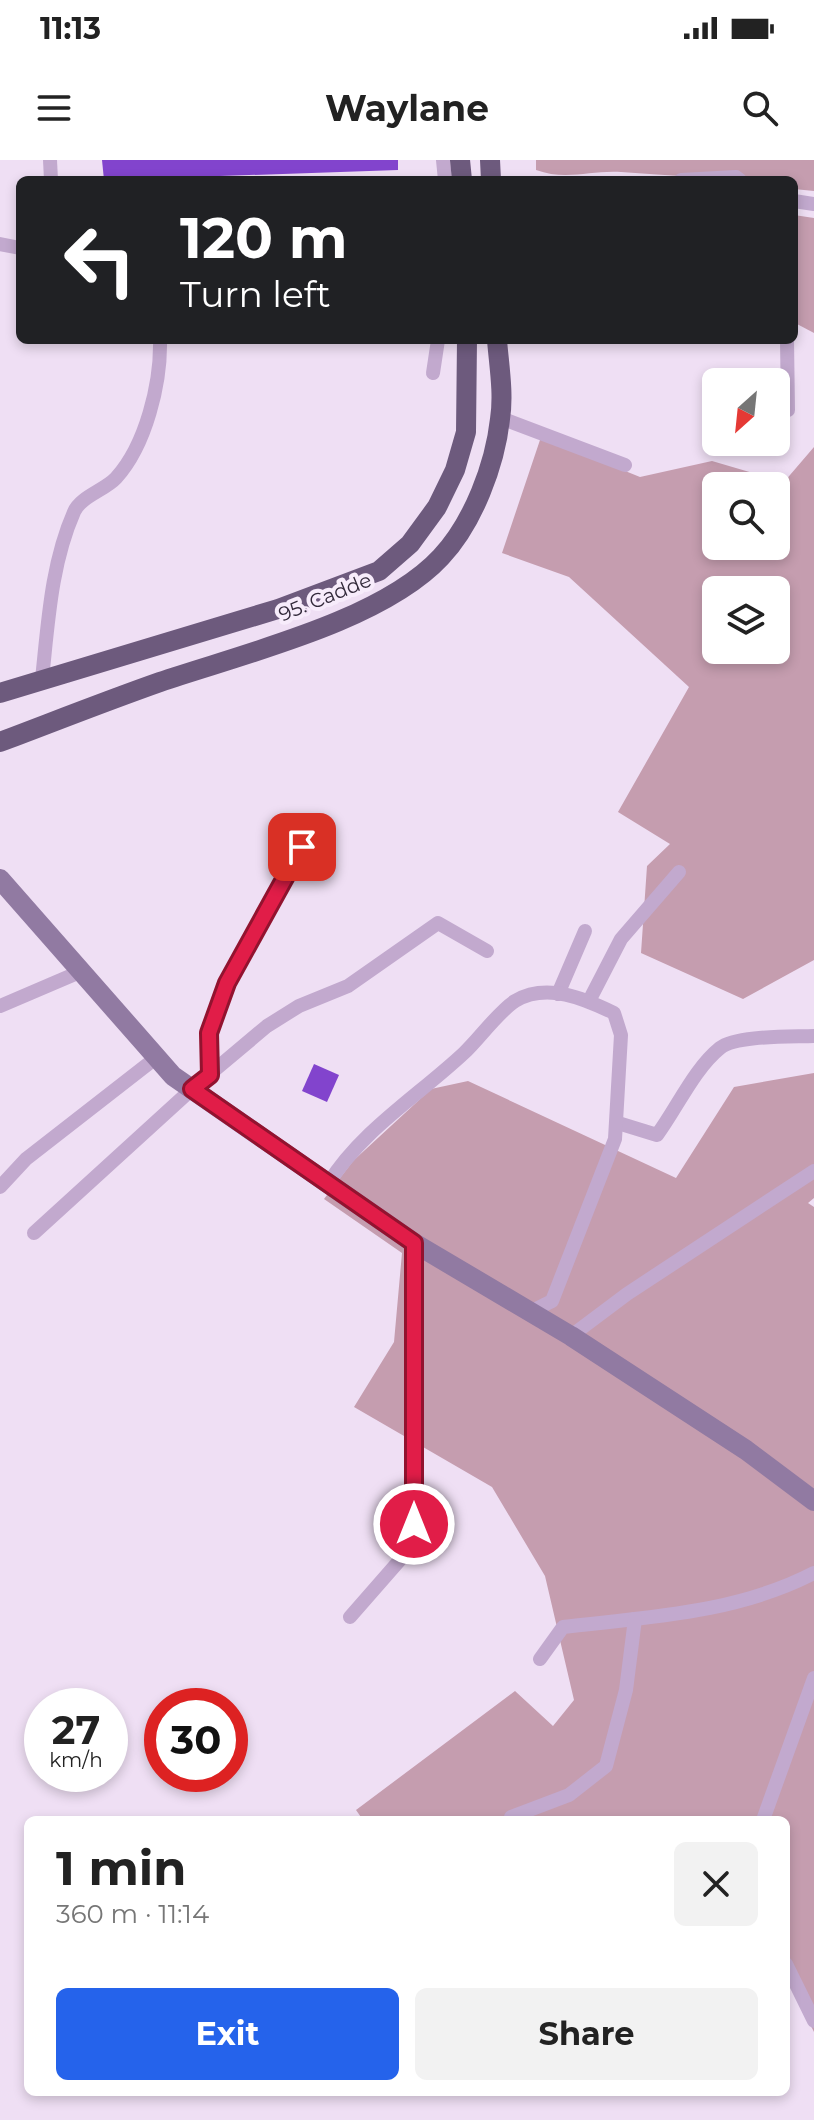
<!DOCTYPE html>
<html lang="en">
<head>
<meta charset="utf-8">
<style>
	body { margin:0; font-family:Montserrat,sans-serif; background:#f2f2f2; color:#222; height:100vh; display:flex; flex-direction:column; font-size:30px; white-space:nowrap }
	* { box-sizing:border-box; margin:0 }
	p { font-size:26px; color:#767676 }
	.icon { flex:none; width:44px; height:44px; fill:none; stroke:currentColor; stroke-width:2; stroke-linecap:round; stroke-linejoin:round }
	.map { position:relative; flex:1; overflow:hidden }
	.details { position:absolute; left:24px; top:1656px; width:766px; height:280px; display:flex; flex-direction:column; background:#fff; border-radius:12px; box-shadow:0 4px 12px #0003 }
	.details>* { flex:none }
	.top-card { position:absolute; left:16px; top:16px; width:782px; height:168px; border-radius:12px; box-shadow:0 4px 12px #0003; background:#202124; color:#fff; overflow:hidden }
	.needle { width:52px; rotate:207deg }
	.tools { position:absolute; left:702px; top:208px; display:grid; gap:16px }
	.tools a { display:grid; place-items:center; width:88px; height:88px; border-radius:12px; background:#fff; box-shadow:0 4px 12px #0003; font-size:40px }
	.speed { position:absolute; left:24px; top:1528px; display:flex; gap:16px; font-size:40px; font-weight:700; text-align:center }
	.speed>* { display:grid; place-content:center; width:104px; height:104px; border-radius:50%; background:#fff; box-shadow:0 4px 12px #0003; line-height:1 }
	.speed small { font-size:20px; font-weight:400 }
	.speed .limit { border:12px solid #d22; background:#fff; color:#111 }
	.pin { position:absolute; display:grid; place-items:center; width:68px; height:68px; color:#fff; margin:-34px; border-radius:16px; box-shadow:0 4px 12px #0006 }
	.me { position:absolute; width:88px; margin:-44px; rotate:0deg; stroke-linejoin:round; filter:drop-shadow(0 0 6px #0008) }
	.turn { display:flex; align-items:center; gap:28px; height:168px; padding:0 32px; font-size:36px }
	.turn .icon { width:104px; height:104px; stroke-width:2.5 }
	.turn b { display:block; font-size:56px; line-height:68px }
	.round { display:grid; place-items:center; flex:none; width:84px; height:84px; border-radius:12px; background:#f2f2f2 }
	.overview { display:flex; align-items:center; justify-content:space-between; height:136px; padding:0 32px }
	h1 { font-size:48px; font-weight:700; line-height:60px }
	.primary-button { display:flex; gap:16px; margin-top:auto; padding:16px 32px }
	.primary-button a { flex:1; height:92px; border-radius:12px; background:#2563eb; color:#fff; font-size:32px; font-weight:700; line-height:92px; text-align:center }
	.primary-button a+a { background:#f2f2f2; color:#222 }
	.status { display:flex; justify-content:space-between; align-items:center; height:56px; padding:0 40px; background:#fff; direction:ltr }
	.status svg { height:22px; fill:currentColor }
	header { display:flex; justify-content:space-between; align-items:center; height:104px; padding:0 32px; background:#fff; font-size:36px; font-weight:700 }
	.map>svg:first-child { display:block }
	.green { fill:#c59daf; fill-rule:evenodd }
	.building { fill:#8244cd }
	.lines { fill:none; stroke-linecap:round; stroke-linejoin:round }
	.street { stroke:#c2a9ce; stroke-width:14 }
	.secondary { stroke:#917aa2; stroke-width:20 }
	.primary { stroke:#6d5a7d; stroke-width:20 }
	.route-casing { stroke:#92132f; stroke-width:20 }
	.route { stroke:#e11d48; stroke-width:14 }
	.labels { text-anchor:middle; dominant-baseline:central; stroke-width:8; stroke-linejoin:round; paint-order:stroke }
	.street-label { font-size:20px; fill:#32293a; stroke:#f7ecfb }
</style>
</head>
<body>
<div class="status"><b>11:13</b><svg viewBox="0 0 49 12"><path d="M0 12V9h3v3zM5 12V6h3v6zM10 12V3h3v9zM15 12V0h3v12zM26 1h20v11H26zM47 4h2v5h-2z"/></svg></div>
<header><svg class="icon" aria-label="menu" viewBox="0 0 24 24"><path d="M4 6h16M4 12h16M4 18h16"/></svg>Waylane<svg class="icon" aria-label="search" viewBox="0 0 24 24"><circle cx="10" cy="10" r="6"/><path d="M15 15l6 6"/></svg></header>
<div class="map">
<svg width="814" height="1960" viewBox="0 0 814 1960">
	<rect width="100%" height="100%" fill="#efdff4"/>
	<g class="green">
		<path d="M536,0H814V31L794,29V20C736,20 679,16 621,12C591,10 566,21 536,10Z"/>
		<path d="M794,55L814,58V173L797,164L794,154Z"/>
		<path d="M541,277L640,317L712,301L784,322L814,287V800L743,839L641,793L647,706L670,684L618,652L689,527L569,417L502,393ZM716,326H776V386H716ZM716,430H776V490H716Z"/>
		<path d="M814,913V1038L808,1043L814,1047V1872L786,1816V1660H363L356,1650L515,1531L553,1566L574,1540L545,1416L492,1327L354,1247L394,1182L402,1093L324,1039L353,1001L431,929L468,921L676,1018L734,927Z"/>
	</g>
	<g class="building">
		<path d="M102,0H398V10L104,20Z"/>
		<path d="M314,904L339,915L327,942L302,931Z"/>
	</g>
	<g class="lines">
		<g class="street">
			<path d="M50,0L51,20"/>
			<path d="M443,0L445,20"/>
			<path d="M681,20L736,17L740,20"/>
			<path d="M794,41L814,44"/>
			<path d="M0,84L20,88"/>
			<path d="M787,180L788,250"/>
			<path d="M433,213L438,180"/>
			<path d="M501,258L625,305"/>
			<path d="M42,519C48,464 51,404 74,352C80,337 105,330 116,318C146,285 161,223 160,180"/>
			<path d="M558,834L585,771"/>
			<path d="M589,841L621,779L679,712"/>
			<path d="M0,846L82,811"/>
			<path d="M210,915L209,873L227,823L313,666"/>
			<path d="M618,963L657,975C677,948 694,909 720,888C736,875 792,877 814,876"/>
			<path d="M328,1024C362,970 418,936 464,893C479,879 499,851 515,841C547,822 585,839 614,853L621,875L615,979L552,1141L530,1152"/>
			<path d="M0,1027L26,999L157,897"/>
			<path d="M34,1073L192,929L267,866L299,846L348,826L438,763L487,791"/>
			<path d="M571,1176L627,1134L814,1011"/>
			<path d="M350,1457L413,1385L414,1083"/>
			<path d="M540,1499L563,1467C649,1457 737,1453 814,1413"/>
			<path d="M511,1657L569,1635L606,1606L626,1530L635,1459"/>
			<path d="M763,1660L814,1518"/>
			<path d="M786,1804L814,1861"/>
		</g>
		<path class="secondary" d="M0,719L173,916L414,1083L571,1176L746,1290L814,1341"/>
		<g class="primary">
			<path d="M460,0L462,20"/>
			<path d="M490,0L491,20"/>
			<path d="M0,533L278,449L379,411L410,384L437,347L455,310L466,272L467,180"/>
			<path d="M0,582C53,562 106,541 160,522C242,494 382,461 441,397C473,363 495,305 500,259C504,234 499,205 497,180"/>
		</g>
	</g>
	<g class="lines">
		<defs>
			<path id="route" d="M302,687L227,823L209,873L210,915L192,929L414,1083V1364"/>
		</defs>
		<use href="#route" class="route-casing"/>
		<use href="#route" class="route"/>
	</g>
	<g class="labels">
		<g class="street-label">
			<text transform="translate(325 437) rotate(-22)">95. Cadde</text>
		</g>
	</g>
</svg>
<div class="tools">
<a><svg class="needle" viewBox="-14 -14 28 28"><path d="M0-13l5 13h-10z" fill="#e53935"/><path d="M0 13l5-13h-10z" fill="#767676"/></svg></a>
<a><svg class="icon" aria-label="search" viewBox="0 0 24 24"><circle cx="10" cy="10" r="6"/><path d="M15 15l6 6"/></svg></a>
<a><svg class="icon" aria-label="layers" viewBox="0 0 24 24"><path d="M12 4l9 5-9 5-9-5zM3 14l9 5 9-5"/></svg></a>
</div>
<div class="speed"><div>27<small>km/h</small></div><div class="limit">30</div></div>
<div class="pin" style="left:302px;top:687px;background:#d93025"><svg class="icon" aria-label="arrive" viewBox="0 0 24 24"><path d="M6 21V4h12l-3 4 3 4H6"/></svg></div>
<svg class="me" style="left:414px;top:1364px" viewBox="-20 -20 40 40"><circle r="17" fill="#e11d48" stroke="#fff" stroke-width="3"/><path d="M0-11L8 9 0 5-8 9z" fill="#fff"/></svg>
<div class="top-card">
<div class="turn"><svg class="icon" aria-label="left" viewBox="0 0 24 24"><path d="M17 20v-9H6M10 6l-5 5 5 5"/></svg><div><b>120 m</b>Turn left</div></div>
</div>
<section class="details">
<div class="overview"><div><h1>1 min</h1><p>360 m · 11:14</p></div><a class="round"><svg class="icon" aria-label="close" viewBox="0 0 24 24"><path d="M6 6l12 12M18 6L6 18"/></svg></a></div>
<div class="primary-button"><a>Exit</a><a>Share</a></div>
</section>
</div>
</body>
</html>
